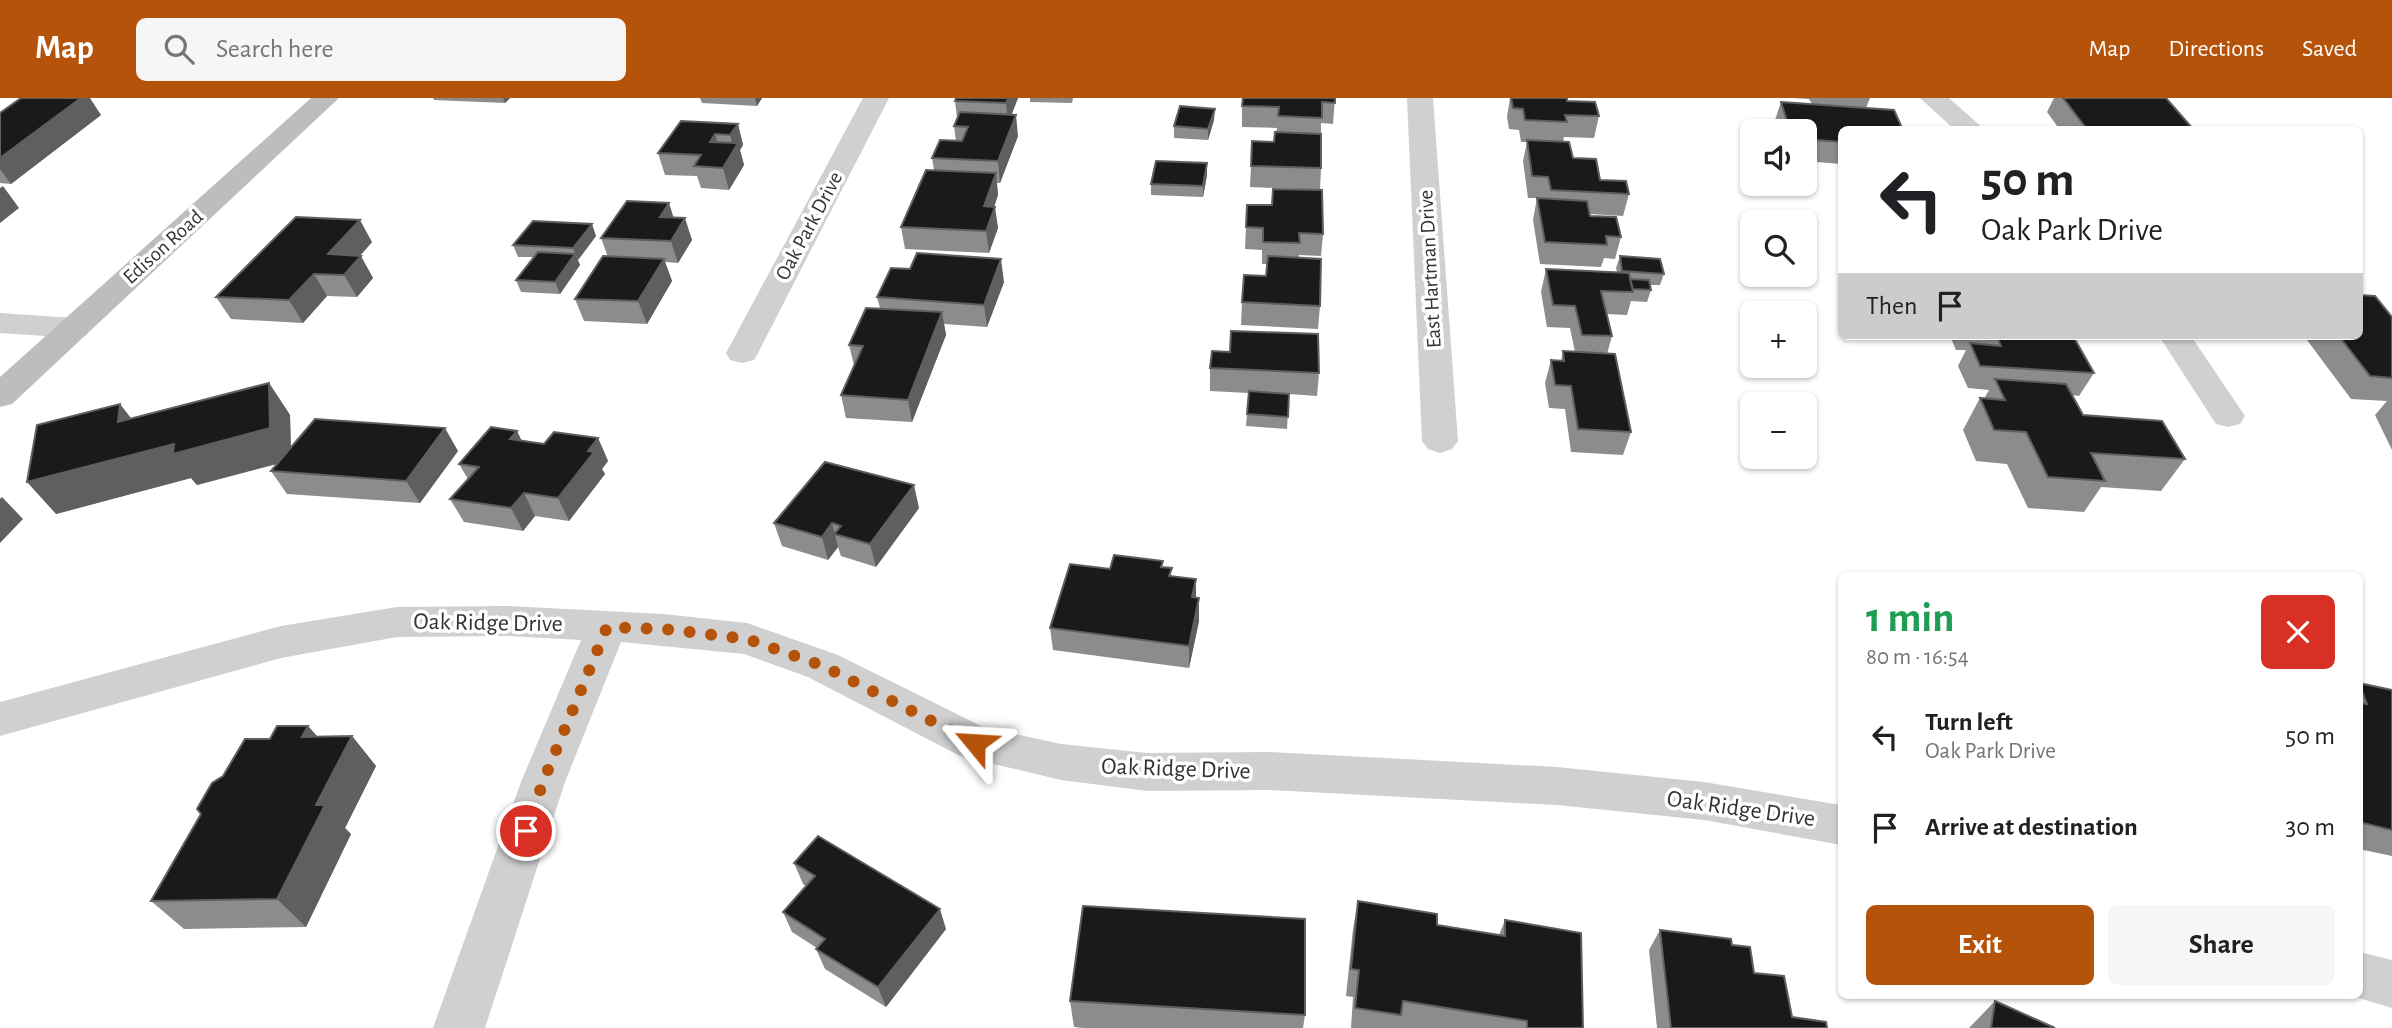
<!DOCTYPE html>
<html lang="en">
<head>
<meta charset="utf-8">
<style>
	body { margin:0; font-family:"Alegreya Sans",sans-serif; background:#f6f6f6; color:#202124; height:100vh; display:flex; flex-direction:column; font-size:26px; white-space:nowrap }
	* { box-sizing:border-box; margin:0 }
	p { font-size:23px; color:#757577 }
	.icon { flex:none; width:38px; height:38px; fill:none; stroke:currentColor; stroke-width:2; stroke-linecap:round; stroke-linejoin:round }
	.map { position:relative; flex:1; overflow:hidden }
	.drawer { position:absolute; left:1838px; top:474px; width:525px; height:427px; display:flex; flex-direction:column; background:#fff; border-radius:10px; box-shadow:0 2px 5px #0004 }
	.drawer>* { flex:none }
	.banner { position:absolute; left:1838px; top:28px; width:525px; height:214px; border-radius:10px; box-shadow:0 2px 5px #0004; background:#fff; color:#202124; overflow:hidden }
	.fabs { position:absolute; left:1740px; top:21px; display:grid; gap:14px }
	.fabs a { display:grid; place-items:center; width:77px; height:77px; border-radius:10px; background:#fff; box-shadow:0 2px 5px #0004; font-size:35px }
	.pin { position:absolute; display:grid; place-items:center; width:60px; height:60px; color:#fff; margin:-30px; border:4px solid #fff; border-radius:50%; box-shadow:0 2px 7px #0007 }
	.me { position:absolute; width:77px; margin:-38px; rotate:297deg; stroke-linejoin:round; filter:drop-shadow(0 0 5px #0008) }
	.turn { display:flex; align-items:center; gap:24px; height:147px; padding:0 28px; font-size:32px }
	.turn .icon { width:91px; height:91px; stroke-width:2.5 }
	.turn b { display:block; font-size:49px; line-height:60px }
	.then { display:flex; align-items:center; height:66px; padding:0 28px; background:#0003; gap:14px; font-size:26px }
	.round { display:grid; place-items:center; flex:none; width:74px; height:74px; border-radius:10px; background:#f6f6f6 }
	.overview { display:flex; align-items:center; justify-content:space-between; height:119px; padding:0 28px }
	h1 { font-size:42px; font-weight:700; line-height:52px; color:#1e9e55 }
	.button { display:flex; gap:14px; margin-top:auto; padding:14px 28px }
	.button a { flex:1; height:80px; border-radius:10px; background:#b45309; color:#fff; font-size:28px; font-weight:700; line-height:80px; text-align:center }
	.button a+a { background:#f6f6f6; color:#202124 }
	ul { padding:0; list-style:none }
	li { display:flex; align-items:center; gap:21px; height:91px; padding:0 28px }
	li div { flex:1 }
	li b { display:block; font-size:26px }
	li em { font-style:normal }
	header { display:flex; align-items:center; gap:42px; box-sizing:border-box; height:98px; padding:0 35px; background:#b45309; color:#fff }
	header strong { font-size:33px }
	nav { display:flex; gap:38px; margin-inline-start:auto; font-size:24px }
	.search { width:490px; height:63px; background:#f6f6f6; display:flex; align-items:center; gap:18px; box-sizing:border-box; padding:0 24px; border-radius:10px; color:#757577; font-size:26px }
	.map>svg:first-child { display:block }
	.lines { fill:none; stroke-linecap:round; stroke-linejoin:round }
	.street { fill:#d0d0d0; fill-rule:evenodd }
	.secondary { fill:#bdbdbd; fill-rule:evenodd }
	.wall { fill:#8c8c8c }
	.shaded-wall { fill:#5f5f5f }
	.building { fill:#1a1a1a; stroke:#5f5f5f; stroke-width:2 }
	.route { stroke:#b45309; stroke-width:12; stroke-dasharray:0 21.6 }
	.labels { text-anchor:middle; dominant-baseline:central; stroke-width:7; stroke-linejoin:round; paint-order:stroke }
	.far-street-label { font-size:21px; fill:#333; stroke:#fff }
	.street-label { font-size:24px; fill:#333; stroke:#fff }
</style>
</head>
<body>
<header>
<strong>Map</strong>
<div class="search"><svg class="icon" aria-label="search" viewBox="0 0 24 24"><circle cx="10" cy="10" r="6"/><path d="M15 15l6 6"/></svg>Search here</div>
<nav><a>Map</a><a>Directions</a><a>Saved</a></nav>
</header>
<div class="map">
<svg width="2392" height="930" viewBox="0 0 2392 930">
	<rect width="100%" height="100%" fill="#fff"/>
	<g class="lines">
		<g class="street">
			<path d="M863,0H889L758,255L754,262L742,265L730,262L726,255Z"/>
			<path d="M1407,0H1433L1458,343L1452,351L1440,355L1428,351L1422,343Z"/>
			<path d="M1920,0H1949L1985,32H1955Z"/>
			<path d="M0,215L75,220L86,223L91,230L86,237L75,240L0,235Z"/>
			<path d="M2159,238H2191L2245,318L2240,326L2228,329L2216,326Z"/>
			<path d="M508,508L664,516L747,525L838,557L983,629L1061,646L1147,655L1269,654L1557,669L1704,684L1841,707V747L1704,722L1557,707L1269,692L1147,693L1061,682L960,658L808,579L744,556L621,544L565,684L485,930H433L521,684L581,542L508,538L397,539L281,560L0,638V604L281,528L397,509Z"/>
			<path d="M2359,854L2392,862V910L2352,898H2359Z"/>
		</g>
		<path class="secondary" d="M311,0H339L12,306L0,309V279Z"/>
	</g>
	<g class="wall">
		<path d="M433,0H510L505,5L434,2Z"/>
		<path d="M700,0H762L757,8L702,5Z"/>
		<path d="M1018,0L1011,17L1018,38L1000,85H997L998,97L994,109L998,130L989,155L905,151L901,129L934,72L932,60L956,43L954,28L957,20L955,3Z"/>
		<path d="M1030,0H1073L1072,5L1030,4Z"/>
		<path d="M1335,0L1333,26L1321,25V70L1320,92L1250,89L1251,68L1274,44L1277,30L1242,29V8Z"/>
		<path d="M1510,0H1567V3L1599,18L1594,40L1564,39L1563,44L1573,60L1600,82L1629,96L1623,118L1590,116V118L1621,139L1615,161L1604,160L1601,169L1540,166L1533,122L1537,100H1544H1528L1523,63L1527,44H1521L1519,32L1509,31L1507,19Z"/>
		<path d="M1792,0H1870L1866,10L1841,32V66L1804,63V33H1776L1774,25L1781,4L1812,6L1809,1Z"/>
		<path d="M2054,0H2166L2194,32H2060L2047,14Z"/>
		<path d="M0,15L101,17L11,86L0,85Z"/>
		<path d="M1214,22L1208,42L1174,40V28Z"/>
		<path d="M738,26L743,47L740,52L744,67L729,92L701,90L697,78L665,77L658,55Z"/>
		<path d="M1207,65V77L1203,99L1151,97V86Z"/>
		<path d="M1247,107L1323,136L1321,158L1299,157V160L1320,208L1318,231L1241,227L1242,204L1266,178L1267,166H1262V152L1245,151Z"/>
		<path d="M674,120L692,142L678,165L665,164L672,183L647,226L584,223L575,201L608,159L601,140Z"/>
		<path d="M596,138L578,162L580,167L560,196L521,194L516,182L533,159H518L513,147Z"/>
		<path d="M372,144L360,158L373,180L357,199L327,198L303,225L231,221L216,199Z"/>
		<path d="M1620,158L1664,176L1660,187H1650L1651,192L1647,204L1631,203L1627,217L1606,216L1612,238L1607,256L1631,334L1623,357L1571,354L1565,311L1549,310L1545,285L1551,262L1561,263L1563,253L1575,254L1570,230L1547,229L1541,194L1546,171L1617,174L1616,170Z"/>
		<path d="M1004,184L987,229L944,226L946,237L912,324L846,320L841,297L854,267L849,247L880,210L877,199Z"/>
		<path d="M2392,219V352L2375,317L2387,303L2351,301L2304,238H2359Z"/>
		<path d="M1950,238H2073L2094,275L2079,298L2072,297L2083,317L2185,361L2161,393L2101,389L2084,414L2028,410L2007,366L1976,363L1963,332L1980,300L1984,301L1989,292L1968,290L1958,268L1966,252H1956Z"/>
		<path d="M1210,270L1319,275L1317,298L1289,296L1287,331L1246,328L1249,295L1210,293Z"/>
		<path d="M269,285L290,317L291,350L458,353L420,405L287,396L271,373L277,366L197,387L191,380L56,416L131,320Z"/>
		<path d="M517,333L521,342L544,346L598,340L608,363L602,371L605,376L569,423L535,418L523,433L464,424L450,401L468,381L459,366Z"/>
		<path d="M919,410L876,469L841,458L838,449L828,462L782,448L774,425Z"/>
		<path d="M1163,469L1196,500L1199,523L1189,570L1053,552L1050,530L1110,471Z"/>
		<path d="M2359,585L2392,592V758L2359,751Z"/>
		<path d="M308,628L318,639L352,638L376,668L345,730L351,736L306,829L184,831L151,803L270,641Z"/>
		<path d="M794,765L946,831L886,909L825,871L816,851L817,850L792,834L783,814L806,788L803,786Z"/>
		<path d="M1358,803L1437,827L1499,837L1505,822L1583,930H1351L1353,899L1346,898L1353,831Z"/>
		<path d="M1660,832L1732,847L1792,919L1827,930H1657L1649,852Z"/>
		<path d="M1070,903L1305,917L1303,930H1083L1074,929Z"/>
		<path d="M1995,903L2055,930H1969Z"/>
	</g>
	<g class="shaded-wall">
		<path d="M81,0H90L101,17L11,86L0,71V60Z"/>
		<path d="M503,0H510L505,5Z"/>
		<path d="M755,0H762L757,8Z"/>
		<path d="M1008,0H1018L1008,26L1006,5Z"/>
		<path d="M1215,11L1214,22L1208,42V31Z"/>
		<path d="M1016,17L1018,38L1000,85L998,63Z"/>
		<path d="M738,26L743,47L740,52L744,67L729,92L723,70L734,52L730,37Z"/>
		<path d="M715,36L722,58L710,44Z"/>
		<path d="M1207,65V77L1203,99V88Z"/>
		<path d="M996,75L998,97L987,130L984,108Z"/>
		<path d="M3,88L19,110L0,125V90Z"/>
		<path d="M669,105L676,127L660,119Z"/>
		<path d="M995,109L998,130L989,155L986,133Z"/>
		<path d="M685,120L692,142L678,165L671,143Z"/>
		<path d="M360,122L372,144L343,177L328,156Z"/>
		<path d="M592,126L596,138L578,162L573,150Z"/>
		<path d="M575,156L580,167L560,196L555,184Z"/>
		<path d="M361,158L373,180L357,199L344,177Z"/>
		<path d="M664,161L672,183L647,226L638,203Z"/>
		<path d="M1001,161L1004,184L987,229L984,207Z"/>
		<path d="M314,176L327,198L303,225L289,202Z"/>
		<path d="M942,214L946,237L912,324L908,302Z"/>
		<path d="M269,285L290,317L291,362L197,387L191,380L56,416L27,384L118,324L120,306L145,338L174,346Z"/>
		<path d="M445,330L458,353L420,405L406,383Z"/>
		<path d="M517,333L528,356L510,341Z"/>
		<path d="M598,340L608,363L602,371L605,376L569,423L558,400L588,353Z"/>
		<path d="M914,387L919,410L876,469L870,446Z"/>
		<path d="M524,395L535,418L523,433L511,410Z"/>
		<path d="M2,399L23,421L0,445V401Z"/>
		<path d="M832,425L838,449L828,462L822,439Z"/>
		<path d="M1196,481V504L1192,499Z"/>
		<path d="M1199,500V523L1189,570V548Z"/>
		<path d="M308,628L334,658L302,639Z"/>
		<path d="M352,638L376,668L345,730L351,736L306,829L277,801L316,707Z"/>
		<path d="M940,811L946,831L886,909L878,889Z"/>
	</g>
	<g class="building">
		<path d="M21,0H81L0,60V15Z"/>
		<path d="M956,0H1008L1006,5L955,3Z"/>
		<path d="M1243,0H1335V5L1322,4V20L1278,18L1279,9L1242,8Z"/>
		<path d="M1511,0H1567V3L1595,4L1599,18L1565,17L1567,24L1525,22L1523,11L1513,10Z"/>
		<path d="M2063,0H2166L2194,32H2132L2086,30Z"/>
		<path d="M1781,4L1894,12L1903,32H1841V44L1804,41V33H1790Z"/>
		<path d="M1180,8L1215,11L1208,31L1174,28Z"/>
		<path d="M960,14L1016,17L998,63L932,60L940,42L962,43L968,29L954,28Z"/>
		<path d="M681,23L738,26L730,37L715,36L710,44L738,45L723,70L694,68L701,57L658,55Z"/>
		<path d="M1275,34L1321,36V70L1251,68L1252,43L1274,44Z"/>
		<path d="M1527,42L1569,44L1573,60L1596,61L1600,82L1626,83L1629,96L1551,92L1548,79L1532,78Z"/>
		<path d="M1156,63L1207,65L1203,88L1151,86Z"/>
		<path d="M926,72L996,75L984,108L995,109L986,133L901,129Z"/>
		<path d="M1273,91L1322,92L1323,136L1299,135L1300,145L1263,144V130L1246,129L1247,107H1272Z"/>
		<path d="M1537,100L1587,103L1590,118L1616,119L1621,139L1606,138L1607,147L1545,144Z"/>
		<path d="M627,103L669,105L660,119L685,120L671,143L601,140Z"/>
		<path d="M296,119L360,122L328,156L361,158L344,177L314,176L289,202L216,199Z"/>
		<path d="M533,123L592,126L573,150L513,147Z"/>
		<path d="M538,154L575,156L555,184L516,182Z"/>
		<path d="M917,155L1001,161L984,207L877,199L891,170L910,171Z"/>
		<path d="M603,158L664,161L638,203L575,201Z"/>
		<path d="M1268,158L1321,161L1320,208L1242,204L1244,177L1266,178Z"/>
		<path d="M1620,158L1660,161L1664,176L1622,173Z"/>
		<path d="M1546,171L1629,175L1633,194L1601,193L1612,238L1582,237L1575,208L1553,207Z"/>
		<path d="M1630,181L1649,182L1651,192L1633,191Z"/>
		<path d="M2359,197L2375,198L2392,219V280L2370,278L2339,238H2359Z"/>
		<path d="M866,210L942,214L908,302L841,297L863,248L849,247Z"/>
		<path d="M1231,233L1318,236L1319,275L1210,270L1212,253L1230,254Z"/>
		<path d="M1997,238H2073L2094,275L1980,268L1970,245L2001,248Z"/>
		<path d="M1563,253L1615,256L1631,334L1578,331L1571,288L1555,287L1551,262L1564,263Z"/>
		<path d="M1995,281L2066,286L2083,317L2162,323L2185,361L2091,355L2105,383L2048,379L2026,334L1994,332L1980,300L2005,302Z"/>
		<path d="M269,285L270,330L173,356L174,346L27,384L37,327L120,306L118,324Z"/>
		<path d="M1249,293L1289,296L1288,319L1247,316Z"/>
		<path d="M315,321L445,330L406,383L271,373Z"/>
		<path d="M491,329L517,333L510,341L544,346L554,334L598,340L588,353L594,354L558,400L524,395L511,410L450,401L479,369L459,366Z"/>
		<path d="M825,364L914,387L870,446L834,436L841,428L832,425L822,439L774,425Z"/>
		<path d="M1114,457L1163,463L1161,469L1172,470L1169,478L1196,481L1192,499L1199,500L1189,548L1050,530L1070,466L1110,471Z"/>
		<path d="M2359,585L2392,592V732L2359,724V605L2367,606Z"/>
		<path d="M277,628H308L302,639L352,638L316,707H325L277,801L151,803L201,716L197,711L212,685L223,678L245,641H270Z"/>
		<path d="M818,738L940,811L878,889L816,851L825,841L783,814L815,778L794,765Z"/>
		<path d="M1358,803L1437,816V827L1505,838V822L1581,835L1583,930H1527V923L1403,903L1401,917L1355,910L1359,872L1351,871Z"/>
		<path d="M1083,808L1305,821V917L1070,903Z"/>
		<path d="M1660,832L1731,841L1732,847L1750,849L1754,875L1784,878L1792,919L1826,924L1827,930H1671Z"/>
		<path d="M1995,903L2055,930H1991Z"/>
	</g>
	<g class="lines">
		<path class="route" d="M526,733L543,684L607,529L664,531L747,541L823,568L975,645"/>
	</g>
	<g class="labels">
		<g class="far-street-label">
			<text transform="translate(809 128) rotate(-62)">Oak Park Drive</text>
			<text transform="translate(163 149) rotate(-42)">Edison Road</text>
			<text transform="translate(1430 171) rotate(-93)">East Hartman Drive</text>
		</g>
		<g class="street-label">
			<text transform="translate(488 525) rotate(1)">Oak Ridge Drive</text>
			<text transform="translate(1176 671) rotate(2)">Oak Ridge Drive</text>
			<text transform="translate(1741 711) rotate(8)">Oak Ridge Drive</text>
		</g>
	</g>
</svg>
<div class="fabs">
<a><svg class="icon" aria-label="sound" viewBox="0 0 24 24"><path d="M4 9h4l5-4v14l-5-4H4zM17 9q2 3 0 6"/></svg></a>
<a><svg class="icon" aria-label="search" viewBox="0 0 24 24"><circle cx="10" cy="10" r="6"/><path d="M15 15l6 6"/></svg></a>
<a>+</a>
<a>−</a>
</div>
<div class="pin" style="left:526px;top:733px;background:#d93025"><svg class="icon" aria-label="arrive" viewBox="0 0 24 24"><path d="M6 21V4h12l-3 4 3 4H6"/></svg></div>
<svg class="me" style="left:975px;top:645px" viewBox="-20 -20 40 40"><path d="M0-17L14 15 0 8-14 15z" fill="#b45309" stroke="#fff" stroke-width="4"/></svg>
<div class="banner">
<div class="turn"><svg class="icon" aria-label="left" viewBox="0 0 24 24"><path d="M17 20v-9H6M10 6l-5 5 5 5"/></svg><div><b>50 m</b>Oak Park Drive</div></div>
<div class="then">Then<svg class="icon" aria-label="arrive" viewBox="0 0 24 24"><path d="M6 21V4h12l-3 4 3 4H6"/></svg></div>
</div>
<section class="drawer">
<div class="overview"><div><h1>1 min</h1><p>80 m · 16:54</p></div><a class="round" style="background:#d93025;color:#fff"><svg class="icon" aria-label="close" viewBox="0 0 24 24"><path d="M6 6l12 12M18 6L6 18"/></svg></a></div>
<ul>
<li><svg class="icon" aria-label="left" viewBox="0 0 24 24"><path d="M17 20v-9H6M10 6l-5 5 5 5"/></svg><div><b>Turn left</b><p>Oak Park Drive</p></div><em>50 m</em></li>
<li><svg class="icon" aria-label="arrive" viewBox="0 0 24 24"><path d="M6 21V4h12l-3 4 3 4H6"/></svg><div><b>Arrive at destination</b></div><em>30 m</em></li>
</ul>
<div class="button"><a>Exit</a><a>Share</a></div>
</section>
</div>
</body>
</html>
